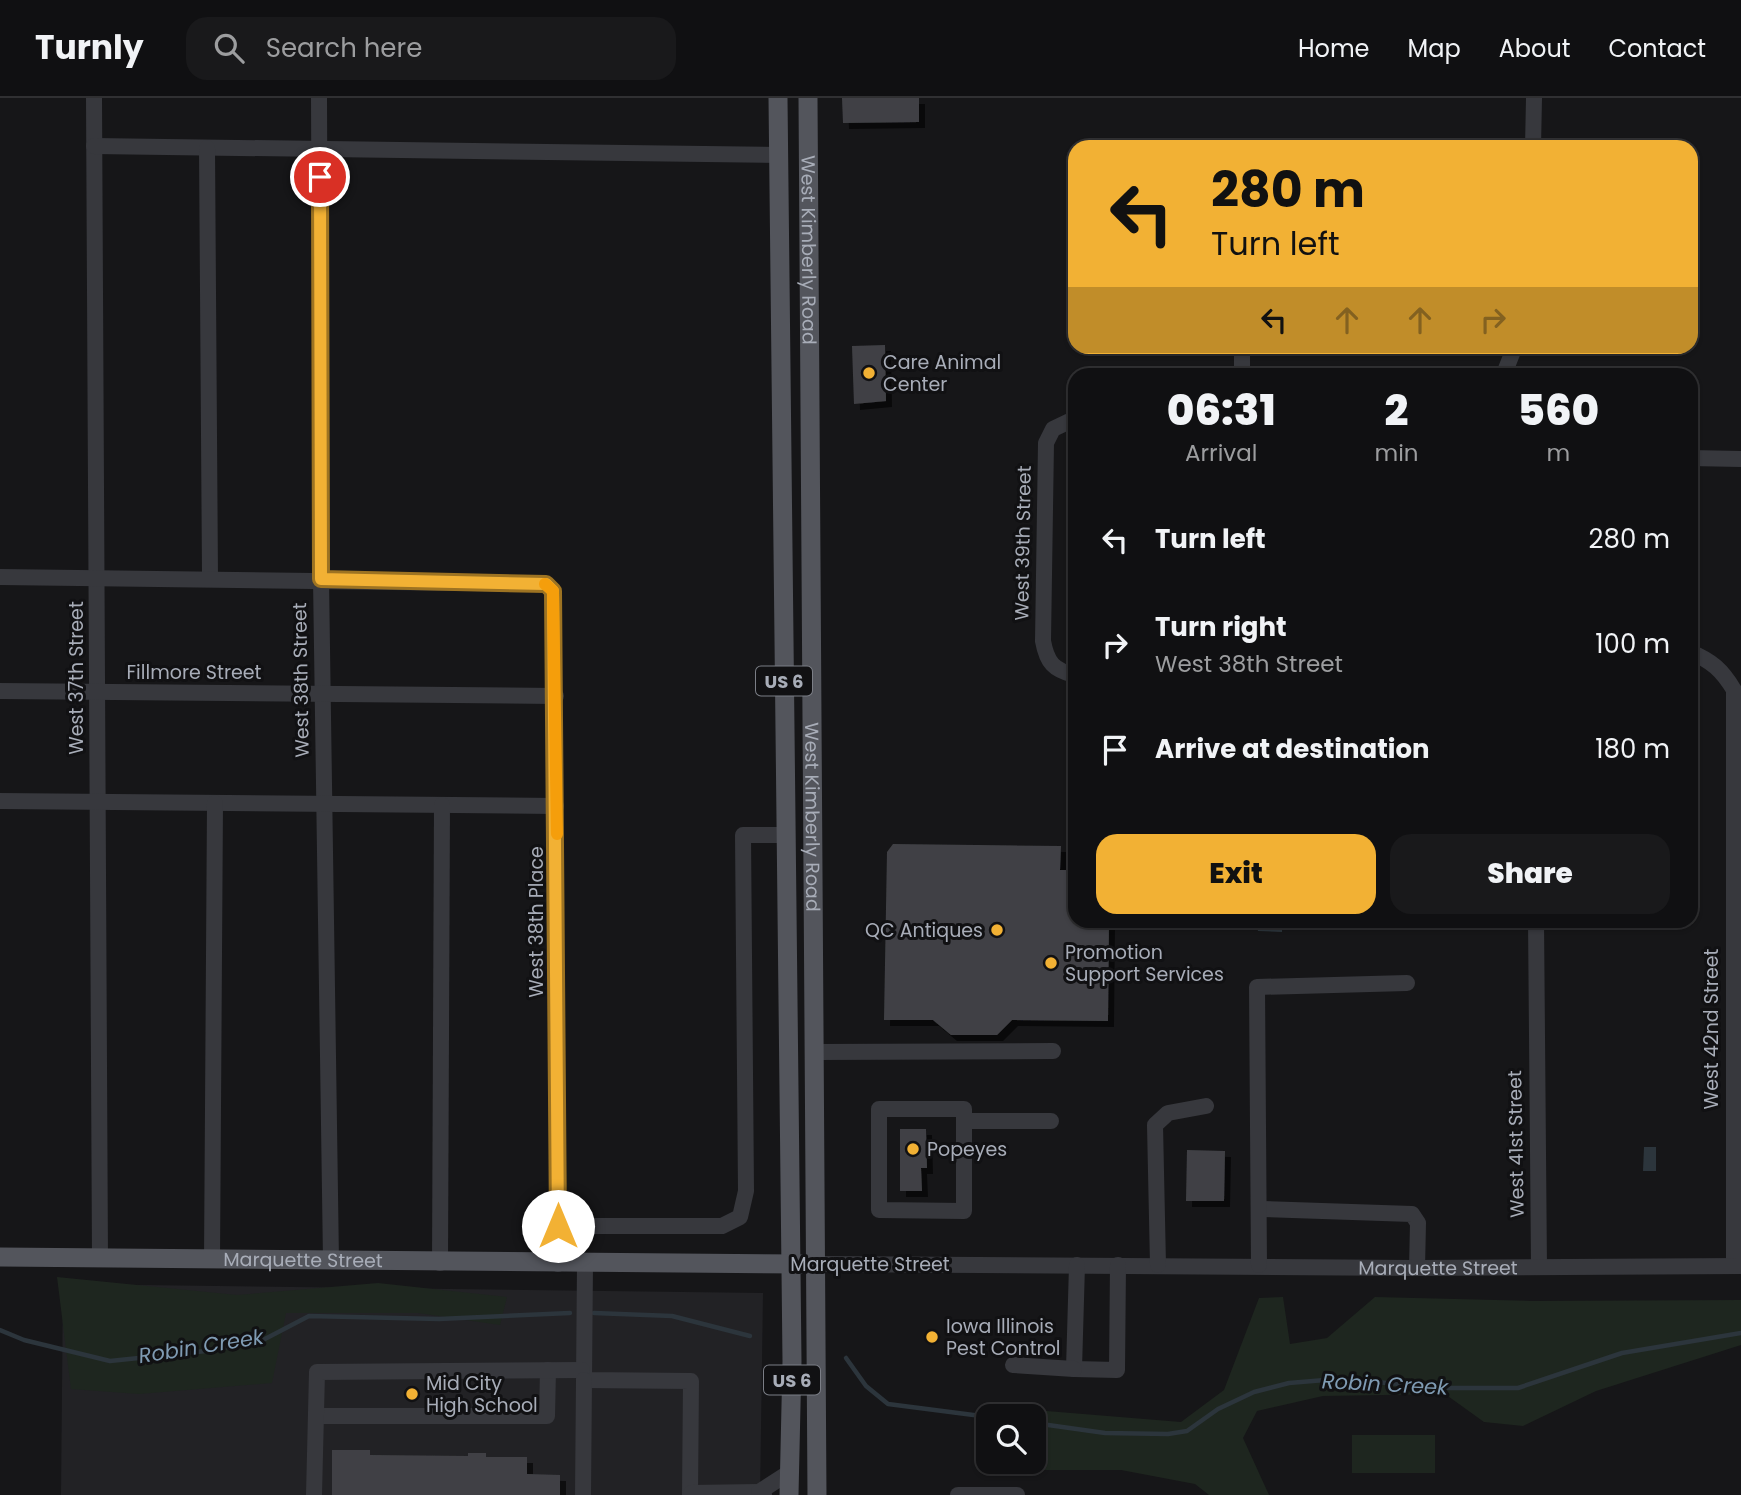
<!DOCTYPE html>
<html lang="en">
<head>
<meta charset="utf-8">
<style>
	body { margin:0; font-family:Poppins,sans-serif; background:#19191b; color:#f1f3f6; height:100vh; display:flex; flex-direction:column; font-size:26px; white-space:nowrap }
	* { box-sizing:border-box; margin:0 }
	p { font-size:23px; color:#9c9d9f }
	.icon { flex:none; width:38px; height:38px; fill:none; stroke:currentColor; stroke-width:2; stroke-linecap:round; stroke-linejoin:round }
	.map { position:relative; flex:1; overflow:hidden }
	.sheet { position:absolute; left:1068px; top:270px; width:630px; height:560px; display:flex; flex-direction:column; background:#101012; border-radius:21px; box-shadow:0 2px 5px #0004,0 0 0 2px #303032 }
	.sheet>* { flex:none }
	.top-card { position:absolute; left:1068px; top:42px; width:630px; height:214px; border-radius:21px; box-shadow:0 2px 5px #0004,0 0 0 2px #303032; background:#f2b134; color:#111; overflow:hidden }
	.fabs { position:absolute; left:976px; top:1306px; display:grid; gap:14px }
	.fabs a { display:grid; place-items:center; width:70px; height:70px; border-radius:14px; background:#101012; box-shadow:0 2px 5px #0004,0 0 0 2px #303032; font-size:35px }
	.pin { position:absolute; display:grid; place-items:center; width:60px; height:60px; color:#fff; margin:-30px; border:4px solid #fff; border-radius:50%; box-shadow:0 2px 7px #0007 }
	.me { position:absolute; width:77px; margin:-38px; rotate:0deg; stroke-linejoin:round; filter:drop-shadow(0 0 5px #0008) }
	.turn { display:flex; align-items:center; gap:24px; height:147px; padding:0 28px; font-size:32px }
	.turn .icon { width:91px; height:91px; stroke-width:2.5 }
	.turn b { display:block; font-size:49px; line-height:60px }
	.lanes { display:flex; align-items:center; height:66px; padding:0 28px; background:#0003; justify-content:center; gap:35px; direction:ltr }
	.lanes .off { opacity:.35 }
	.eta { display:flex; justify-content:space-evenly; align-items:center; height:119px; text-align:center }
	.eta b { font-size:42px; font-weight:800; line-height:49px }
	.action { display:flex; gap:14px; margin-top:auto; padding:14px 28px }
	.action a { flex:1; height:80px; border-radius:21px; background:#f2b134; color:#111; font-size:28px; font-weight:800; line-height:80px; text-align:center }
	.action a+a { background:#19191b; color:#f1f3f6 }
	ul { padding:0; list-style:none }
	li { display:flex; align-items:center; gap:21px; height:105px; padding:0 28px }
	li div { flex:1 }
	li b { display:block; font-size:26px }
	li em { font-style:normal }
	header { display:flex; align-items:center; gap:42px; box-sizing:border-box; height:98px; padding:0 35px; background:#101012; border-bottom:2px solid #303032 }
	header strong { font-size:33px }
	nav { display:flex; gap:38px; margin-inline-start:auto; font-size:24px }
	.search { width:490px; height:63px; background:#19191b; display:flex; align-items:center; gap:18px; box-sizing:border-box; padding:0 24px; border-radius:21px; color:#9c9d9f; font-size:26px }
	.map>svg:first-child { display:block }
	.built { fill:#222225 }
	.green { fill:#1e261f }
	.water { fill:#2c353c }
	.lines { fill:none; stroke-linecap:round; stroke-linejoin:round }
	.stream { stroke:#2c353c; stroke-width:4.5 }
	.building { fill:#404145; filter:url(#shadow) }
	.minor { stroke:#37383d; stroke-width:16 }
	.major { stroke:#53555c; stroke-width:19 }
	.route-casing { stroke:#9d7322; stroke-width:18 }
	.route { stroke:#f2b134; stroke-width:12 }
	.slow { stroke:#f59e0b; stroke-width:12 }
	.poi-dot { fill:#f2b134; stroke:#111113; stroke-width:2.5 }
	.labels { text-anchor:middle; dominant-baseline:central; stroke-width:6; stroke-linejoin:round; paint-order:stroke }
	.shield { fill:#111113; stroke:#7b7e86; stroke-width:2 }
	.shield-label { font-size:18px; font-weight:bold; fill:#a8adb8 }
	.street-label { font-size:19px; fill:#a8adb8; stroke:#111113 }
	.poi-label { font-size:19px; fill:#a8adb8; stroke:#111113; text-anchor:start }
	.water-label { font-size:21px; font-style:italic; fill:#7f9bb3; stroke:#111113 }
</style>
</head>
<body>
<header>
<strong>Turnly</strong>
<div class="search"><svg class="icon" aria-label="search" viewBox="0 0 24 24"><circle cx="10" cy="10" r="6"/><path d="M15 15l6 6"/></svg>Search here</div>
<nav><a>Home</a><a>Map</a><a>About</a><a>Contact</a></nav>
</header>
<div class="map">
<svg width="1741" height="1397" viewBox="0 0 1741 1397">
	<defs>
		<filter id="shadow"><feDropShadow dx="6" dy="6" stdDeviation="0" flood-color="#0009"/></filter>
	</defs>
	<rect width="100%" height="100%" fill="#161618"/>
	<path class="built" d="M63,1186L763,1195L760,1397H61Z"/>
	<g class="green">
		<path d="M57,1179L237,1197L378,1185L507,1199L500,1227L418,1215H286L272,1285L139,1296L71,1291Z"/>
		<path d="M1283,1199L1290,1246L1327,1240L1375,1199L1531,1203L1741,1202V1247L1596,1293L1523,1328L1484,1324L1445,1296L1323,1298L1257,1313L1243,1340L1269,1397H1209L1195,1386L1121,1372H1008V1363H1034V1318H1011V1310L1181,1324L1224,1292L1259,1200Z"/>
		<rect x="1352" y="1337" width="83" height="38"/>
	</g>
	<g class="water">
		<path d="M1260,823L1282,825V834L1258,833L1256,825Z"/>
		<path d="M1644,1049H1656V1073H1643Z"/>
	</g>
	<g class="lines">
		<g class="stream">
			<path d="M594,1215L672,1218L750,1238"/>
			<path d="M0,1232L24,1242L110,1263L206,1253L263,1242L309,1218L439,1221L570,1215"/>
			<path d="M846,1260L866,1288L888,1306L989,1319"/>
			<path d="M1034,1325L1105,1335L1168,1336L1187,1333L1218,1311L1254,1294L1289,1285L1337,1281L1450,1290H1518L1622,1255L1741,1235"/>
		</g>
	</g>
	<g class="building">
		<path d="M842,0H919V24L843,25Z"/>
		<path d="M885,247L886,303L854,306L852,248Z"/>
		<path d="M893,746L1061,748L1060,772H1074V822H1109L1108,923L1012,922L997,937H951L933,922H884L887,754Z"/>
		<path d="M900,1031H926L927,1070H921L922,1093H900Z"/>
		<path d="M1187,1052L1225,1053L1224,1103H1186Z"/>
		<path d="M332,1352H370V1357L468,1358V1355H486V1359H527V1376L560,1377V1397H332Z"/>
	</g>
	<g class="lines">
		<g class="minor">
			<path d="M94,0L100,1161"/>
			<path d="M319,0L321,481L331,1163"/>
			<path d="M94,48L779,57"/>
			<path d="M1533,49L1534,0"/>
			<path d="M207,50L210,479"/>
			<path d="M1242,248V276"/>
			<path d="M1504,276L1515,248"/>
			<path d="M1074,321L1053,331L1046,345L1043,543C1047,565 1054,572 1074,577"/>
			<path d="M1690,360L1741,361"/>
			<path d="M0,479L546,486L553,493L558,1166"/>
			<path d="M1690,554C1712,563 1722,572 1734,592V1168"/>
			<path d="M0,593L556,598"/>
			<path d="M0,703L556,708"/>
			<path d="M1536,822L1539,1169"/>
			<path d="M816,954L1053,953"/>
			<path d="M964,1023V1011H879V1112L964,1113V1023H1051"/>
			<path d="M1261,1111L1412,1116L1418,1125L1417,1170"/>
			<path d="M558,1128H722L740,1119L746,1093L743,737H786"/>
			<path d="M212,1162L215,705"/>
			<path d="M440,1165L442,707"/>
			<path d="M585,1166L584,1282L691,1283L690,1397"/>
			<path id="s1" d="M817,1166L1417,1170L1741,1168"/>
			<path d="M1077,1167L1074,1271L1117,1272L1118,1167"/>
			<path d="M1158,1167L1155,1027L1168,1015L1206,1008"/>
			<path d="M1259,1167L1257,889L1407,885"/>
			<path d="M1013,1267L1074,1271"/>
			<path d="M316,1318H547L548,1272"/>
			<path d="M691,1395L759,1394"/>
			<path d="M314,1397L317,1274L582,1272"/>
			<path d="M583,1397L584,1282"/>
			<path d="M764,1397L759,1394L790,1374"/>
			<path d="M958,1397H1017"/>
		</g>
		<g class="major">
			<path d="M778,0L792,1263L789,1397"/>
			<path id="s2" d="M808,0L817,1397"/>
			<path id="s3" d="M0,1159L804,1166"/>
		</g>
	</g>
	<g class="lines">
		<defs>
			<path id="route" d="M320,79L321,481L546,486L553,493L558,1128"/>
		</defs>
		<use href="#route" class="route-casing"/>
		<use href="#route" class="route"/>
		<path class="slow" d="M545,486L553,493L557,736"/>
	</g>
	<g class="poi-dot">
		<circle cx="869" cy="275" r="7"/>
		<circle cx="997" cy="832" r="7"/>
		<circle cx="1051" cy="865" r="7"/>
		<circle cx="913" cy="1051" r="7"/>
		<circle cx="932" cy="1239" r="7"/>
		<circle cx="412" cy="1296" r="7"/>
	</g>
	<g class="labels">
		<g class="shield">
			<rect x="756" y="568.5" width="56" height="29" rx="5"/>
			<rect x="764" y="1267.5" width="56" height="29" rx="5"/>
		</g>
		<g class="shield-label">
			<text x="784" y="583">US 6</text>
			<text x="792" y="1282">US 6</text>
		</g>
		<g class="street-label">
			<text stroke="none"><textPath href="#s2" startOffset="152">West Kimberly Road</textPath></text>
			<text transform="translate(1023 445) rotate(-89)">West 39th Street</text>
			<text x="194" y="574">Fillmore Street</text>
			<text transform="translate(76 580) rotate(-90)">West 37th Street</text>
			<text transform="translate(301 582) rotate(-91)">West 38th Street</text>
			<text stroke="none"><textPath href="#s2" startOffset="719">West Kimberly Road</textPath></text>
			<text transform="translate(536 824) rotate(-90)">West 38th Place</text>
			<text transform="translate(1711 931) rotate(-90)">West 42nd Street</text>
			<text transform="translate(1516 1046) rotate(-91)">West 41st Street</text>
			<text stroke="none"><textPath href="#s3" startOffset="303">Marquette Street</textPath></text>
			<text x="870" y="1166">Marquette Street</text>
			<text stroke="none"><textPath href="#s1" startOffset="621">Marquette Street</textPath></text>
		</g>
		<g class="poi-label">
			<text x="883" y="264">Care Animal<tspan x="883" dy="22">Center</tspan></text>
			<text x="983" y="832" text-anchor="end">QC Antiques</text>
			<text x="1065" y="854">Promotion<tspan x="1065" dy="22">Support Services</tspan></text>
			<text x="927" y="1051">Popeyes</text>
			<text x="946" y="1228">Iowa Illinois<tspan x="946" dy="22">Pest Control</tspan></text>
			<text x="426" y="1285">Mid City<tspan x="426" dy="22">High School</tspan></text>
		</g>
		<g class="water-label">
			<text transform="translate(201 1248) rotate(-9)">Robin Creek</text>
			<text transform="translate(1385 1286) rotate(3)">Robin Creek</text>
		</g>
	</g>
</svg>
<div class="fabs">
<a><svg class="icon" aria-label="search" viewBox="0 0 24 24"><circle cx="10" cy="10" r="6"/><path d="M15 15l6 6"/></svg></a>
</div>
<div class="pin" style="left:320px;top:79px;background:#d93025"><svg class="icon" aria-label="arrive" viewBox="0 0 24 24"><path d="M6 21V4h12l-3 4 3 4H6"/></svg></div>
<svg class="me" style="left:558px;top:1128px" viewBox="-20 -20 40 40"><circle r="19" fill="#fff"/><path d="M0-13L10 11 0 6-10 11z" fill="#f2b134"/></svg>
<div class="top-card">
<div class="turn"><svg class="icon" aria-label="left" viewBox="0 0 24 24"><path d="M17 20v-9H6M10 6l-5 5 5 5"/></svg><div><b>280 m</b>Turn left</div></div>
<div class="lanes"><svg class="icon" aria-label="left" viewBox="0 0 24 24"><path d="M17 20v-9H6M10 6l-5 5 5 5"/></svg><svg class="icon off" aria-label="ahead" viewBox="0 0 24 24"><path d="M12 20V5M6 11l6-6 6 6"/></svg><svg class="icon off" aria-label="ahead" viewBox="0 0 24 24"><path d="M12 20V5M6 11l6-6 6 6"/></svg><svg class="icon off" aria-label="right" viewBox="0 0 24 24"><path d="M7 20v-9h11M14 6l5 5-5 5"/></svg></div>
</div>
<section class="sheet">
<div class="eta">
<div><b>06:31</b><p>Arrival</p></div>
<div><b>2</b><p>min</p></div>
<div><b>560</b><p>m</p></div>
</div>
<ul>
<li><svg class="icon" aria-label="left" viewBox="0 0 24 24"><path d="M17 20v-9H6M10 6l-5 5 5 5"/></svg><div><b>Turn left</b></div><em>280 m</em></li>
<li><svg class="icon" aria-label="right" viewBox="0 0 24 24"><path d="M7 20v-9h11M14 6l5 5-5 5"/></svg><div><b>Turn right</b><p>West 38th Street</p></div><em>100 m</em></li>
<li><svg class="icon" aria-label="arrive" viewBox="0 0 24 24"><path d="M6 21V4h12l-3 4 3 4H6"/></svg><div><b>Arrive at destination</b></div><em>180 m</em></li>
</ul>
<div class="action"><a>Exit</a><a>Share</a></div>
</section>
</div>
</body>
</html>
